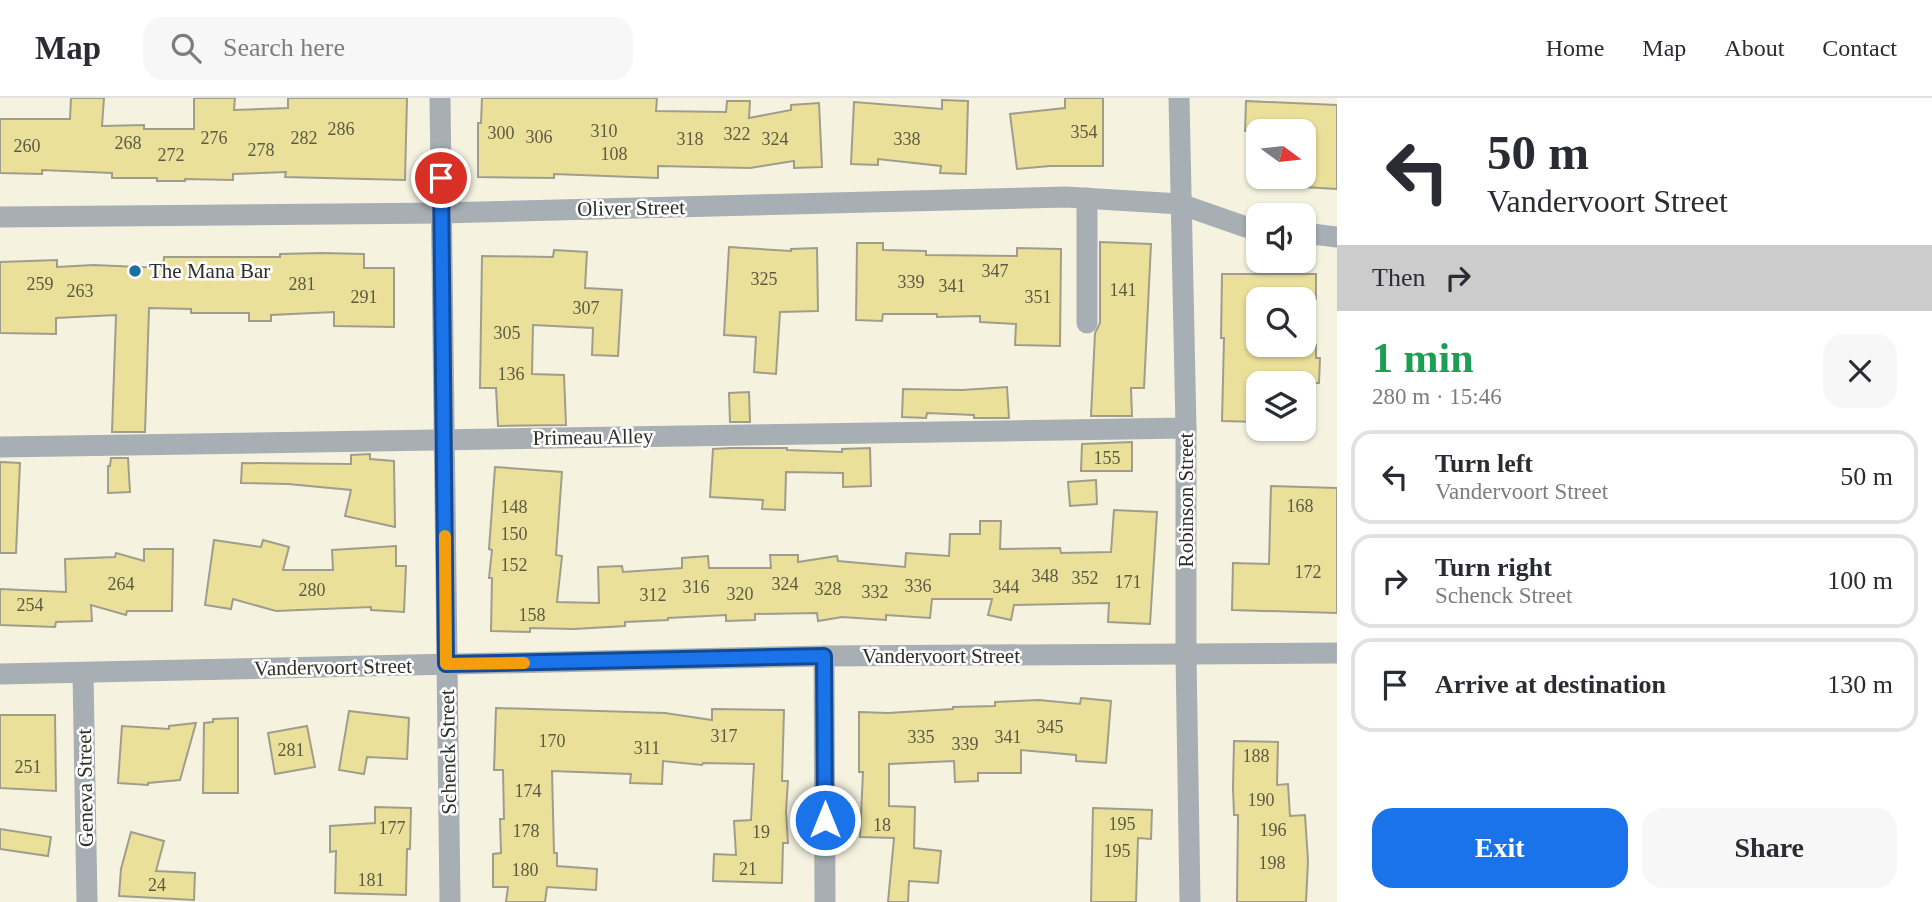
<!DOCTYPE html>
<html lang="en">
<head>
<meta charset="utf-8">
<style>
	body { margin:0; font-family:Georgia,serif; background:#f7f7f7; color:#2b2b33; height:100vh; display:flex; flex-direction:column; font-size:26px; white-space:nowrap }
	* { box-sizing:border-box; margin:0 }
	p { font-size:23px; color:#7c7c81 }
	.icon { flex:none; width:38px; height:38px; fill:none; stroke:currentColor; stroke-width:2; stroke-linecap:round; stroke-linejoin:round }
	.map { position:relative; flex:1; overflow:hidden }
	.details { display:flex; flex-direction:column; background:#fff; width:595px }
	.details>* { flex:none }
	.guide { background:#fff; color:#2b2b33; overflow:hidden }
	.needle { width:46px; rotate:105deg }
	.fabs { position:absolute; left:1246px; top:21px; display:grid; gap:14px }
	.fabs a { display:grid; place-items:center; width:70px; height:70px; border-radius:14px; background:#fff; box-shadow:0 2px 5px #0004; font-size:35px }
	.pin { position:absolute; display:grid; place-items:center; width:60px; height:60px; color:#fff; margin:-30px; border:4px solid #fff; border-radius:50%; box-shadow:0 2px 7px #0007 }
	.me { position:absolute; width:77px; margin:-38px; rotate:0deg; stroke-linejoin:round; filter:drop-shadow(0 0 5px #0008) }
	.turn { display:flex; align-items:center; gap:24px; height:147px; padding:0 35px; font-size:32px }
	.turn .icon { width:91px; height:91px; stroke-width:2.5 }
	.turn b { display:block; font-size:49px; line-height:60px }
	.then { display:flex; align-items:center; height:66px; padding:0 35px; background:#0003; gap:14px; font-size:26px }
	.round { display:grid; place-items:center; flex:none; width:74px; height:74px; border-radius:21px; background:#f7f7f7 }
	.overview { display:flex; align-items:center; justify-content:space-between; height:119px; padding:0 35px }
	h1 { font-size:42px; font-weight:700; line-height:52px; color:#1e9e55 }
	.cta { display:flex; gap:14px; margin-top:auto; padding:14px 35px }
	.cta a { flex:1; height:80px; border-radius:21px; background:#1a73e8; color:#fff; font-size:28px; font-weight:700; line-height:80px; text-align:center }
	.cta a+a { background:#f7f7f7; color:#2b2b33 }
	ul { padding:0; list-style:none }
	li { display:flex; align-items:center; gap:21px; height:94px; margin:0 14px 10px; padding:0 21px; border:4px solid #e1e1e2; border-radius:21px }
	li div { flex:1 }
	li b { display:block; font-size:26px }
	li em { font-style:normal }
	header { display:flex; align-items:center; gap:42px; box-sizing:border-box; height:98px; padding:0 35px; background:#fff; border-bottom:2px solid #e1e1e2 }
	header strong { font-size:33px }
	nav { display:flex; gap:38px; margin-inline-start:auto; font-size:24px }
	.search { width:490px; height:63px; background:#f7f7f7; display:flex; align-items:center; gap:18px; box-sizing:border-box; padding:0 24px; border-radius:21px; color:#7c7c81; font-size:26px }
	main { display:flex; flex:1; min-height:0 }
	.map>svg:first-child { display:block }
	.building { fill:#eae09a; stroke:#a09d8c; stroke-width:2 }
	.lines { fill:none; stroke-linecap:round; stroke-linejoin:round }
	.minor { stroke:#a8afb4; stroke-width:21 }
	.route-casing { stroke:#114b97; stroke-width:18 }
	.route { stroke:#1a73e8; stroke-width:12 }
	.slow { stroke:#f59e0b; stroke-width:12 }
	.poi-dot { fill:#1571a0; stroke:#fff; stroke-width:2.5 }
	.labels { text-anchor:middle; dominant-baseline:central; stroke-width:5; stroke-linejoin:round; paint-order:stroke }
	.number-label { font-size:18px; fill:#5d5a43 }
	.street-label { font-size:21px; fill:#2e2d26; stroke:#fff }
	.poi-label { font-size:21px; fill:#2e2d26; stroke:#fff; text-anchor:start }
</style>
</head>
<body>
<header>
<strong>Map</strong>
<div class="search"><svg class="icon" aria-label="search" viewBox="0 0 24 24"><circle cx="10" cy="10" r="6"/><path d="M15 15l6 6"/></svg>Search here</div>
<nav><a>Home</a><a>Map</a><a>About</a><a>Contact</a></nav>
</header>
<main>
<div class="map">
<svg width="1337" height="804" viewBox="0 0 1337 804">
	<rect width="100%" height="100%" fill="#f5f3e0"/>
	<g class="building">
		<path d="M71,0H104L102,28L144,27V31H194V0H235L234,12L288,10V0H407L405,82L285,79L286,74L233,76V82L185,81V83H157V80H112V75L42,72V76L0,75V21H70Z"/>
		<path d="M482,0H657L656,13L726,14L727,3H750L749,20L791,12V7L819,5L822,69L794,70V63L750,70L658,68V80L554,76V80L478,79V25H481Z"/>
		<path d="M1065,0H1103V68H1050L1017,71L1010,16L1065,10Z"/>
		<path d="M942,2L968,3L966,76L940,75L941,68L878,61V67L851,66L854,4L942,11Z"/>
		<path d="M1246,3L1337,7V91L1304,89V33H1245Z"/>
		<path d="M1100,144L1151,146L1144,290H1131L1132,318H1091L1095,235L1100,225Z"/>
		<path d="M857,145H883V152L926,153V157L1017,158V150L1061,151L1060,248L1015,247L1016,226L980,224V218L937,219V216H883L882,223L856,222Z"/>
		<path d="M729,149L791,153V151L817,150L818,213L780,214L776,276L754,274L756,239L724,237Z"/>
		<path d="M554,152L587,154L585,190L622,192L618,258L592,257L593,230L533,227L532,276L564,277L566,327L498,328L496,290H480L482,158L553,159Z"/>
		<path d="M322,155L364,156V170H394V229L334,228V214L271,217V223H249V215H191V211L149,210L145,334H112L116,217L56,220V236L0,235V164L57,162V169L93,167L163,170L164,159H280V156Z"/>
		<path d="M1222,176H1316V201H1258V247H1316V260H1320L1319,285H1258V324L1222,323L1224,240H1221Z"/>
		<path d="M1007,289L1009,320H974V317L927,315L926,320L902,319L903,291L962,292Z"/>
		<path d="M749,294L750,324H730L729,295Z"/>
		<path d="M1132,344V373H1081L1082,346Z"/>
		<path d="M731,350H787V352L842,354V351L870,350L871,388L843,389V375L786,374L785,412L762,411L763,402L710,399L713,351Z"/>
		<path d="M370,356V361L394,363L395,429L345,418L351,392L288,386L241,385L242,365L351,366V357Z"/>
		<path d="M111,360H128L130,394L108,395V368H110Z"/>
		<path d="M0,364L20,365L16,455H0Z"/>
		<path d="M495,369L562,374L556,457L562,458L557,504L599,505L598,469L622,468L623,474L682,470V460L708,458L709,470H771L770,457H798V464L837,458L838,463L905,469L906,455L949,458L950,436H980V423H1001L1000,451L1060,450L1061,455L1111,454L1114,412L1157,414L1150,526L1108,524L1109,505L1014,507L1011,522L988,517L992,501H932L930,520L886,517V522L842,519L818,523L817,515L755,516V522L726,523V517L668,520V522L625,524V528L574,531L530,530V534L491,533L492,480H489L492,452L489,451Z"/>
		<path d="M1096,382L1097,406L1070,408L1068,384Z"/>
		<path d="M1271,388L1337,390V515L1232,512L1233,465L1269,466Z"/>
		<path d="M214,442L261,449L263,442L289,449L283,472H333L332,452L396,448V468H406L404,514L371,512V509L276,513L233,501L231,511L205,507Z"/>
		<path d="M144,451H173L172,513H127L126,517L91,507L92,523L56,524L55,529L0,527V491L66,494L65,461L115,459L116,455L144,463Z"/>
		<path d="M1081,600L1111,603L1106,665L1076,663V657L1021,652V675H978V683L955,684L954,663L889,666V708L915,709L914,750L941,753L938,785L909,783L908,804H888L894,740L860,739L863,674H859V614L888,615L953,611V609L995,608V604L1039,602L1080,606Z"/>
		<path d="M496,610L665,615L712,622V611L784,612L782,683H788L786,713L788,745H783L782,785L713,783L714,756L736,757L734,723L751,722L754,666L703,665L702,667L663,663L662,686L630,685L631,676L552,673L554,755H557V768L597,771L596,792L547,789L545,804H506L508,789H493V756L501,755L500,721H504L503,672H494Z"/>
		<path d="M349,613L409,620L407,661L367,659L364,676L339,672Z"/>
		<path d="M0,617H55L56,693L0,690Z"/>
		<path d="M238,620V695H203L204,625L213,624V621Z"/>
		<path d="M196,625L180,682L148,685V687L118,685L122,628L169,631V628Z"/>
		<path d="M307,628L315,669L275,676L268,635Z"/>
		<path d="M1234,643L1278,644L1277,687L1288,686L1290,718L1305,717L1308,763L1306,804H1237L1238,717H1234L1233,690Z"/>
		<path d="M375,709L411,710L410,751H407L406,797L335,795L336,753L330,754V728L375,725Z"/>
		<path d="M1093,710L1152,712L1151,741L1138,740L1136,804H1091Z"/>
		<path d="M0,731L51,739L48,758L0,751Z"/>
		<path d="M131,734L164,743L156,773L195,775L194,802L119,798L121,771Z"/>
	</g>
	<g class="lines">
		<g class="minor">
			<path d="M440,0L450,804"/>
			<path d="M1179,0L1186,330V557L1190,804"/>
			<path d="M0,119L442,115L1066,99L1180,106L1246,129L1258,130"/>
			<path d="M1304,135L1337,139"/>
			<path d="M1087,225V100"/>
			<path d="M0,349L1186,330"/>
			<path d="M824,558L825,804"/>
			<path d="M83,575L87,804"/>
			<path d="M0,576L824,558L1337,555"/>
		</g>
	</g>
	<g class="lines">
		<defs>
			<path id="route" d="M441,80L446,566L824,558L825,722"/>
		</defs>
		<use href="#route" class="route-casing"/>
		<use href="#route" class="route"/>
		<path class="slow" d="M445,438L446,566L524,565"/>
	</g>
	<circle class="poi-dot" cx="135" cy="173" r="7"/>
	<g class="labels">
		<g class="number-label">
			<text x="341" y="31">286</text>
			<text x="604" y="33">310</text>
			<text x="1084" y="34">354</text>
			<text x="501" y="35">300</text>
			<text x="737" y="36">322</text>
			<text x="539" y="39">306</text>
			<text x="214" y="40">276</text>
			<text x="304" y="40">282</text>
			<text x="690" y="41">318</text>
			<text x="775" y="41">324</text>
			<text x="907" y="41">338</text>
			<text x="128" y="45">268</text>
			<text x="27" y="48">260</text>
			<text x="261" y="52">278</text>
			<text x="614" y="56">108</text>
			<text x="171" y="57">272</text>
			<text x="995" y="173">347</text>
			<text x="764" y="181">325</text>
			<text x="911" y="184">339</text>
			<text x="40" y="186">259</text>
			<text x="302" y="186">281</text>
			<text x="952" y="188">341</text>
			<text x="1123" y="192">141</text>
			<text x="80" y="193">263</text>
			<text x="364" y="199">291</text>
			<text x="1038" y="199">351</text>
			<text x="586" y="210">307</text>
			<text x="507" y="235">305</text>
			<text x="511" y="276">136</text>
			<text x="1107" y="360">155</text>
			<text x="1300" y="408">168</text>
			<text x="514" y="409">148</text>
			<text x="514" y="436">150</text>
			<text x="514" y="467">152</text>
			<text x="1308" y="474">172</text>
			<text x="1045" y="478">348</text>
			<text x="1085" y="480">352</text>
			<text x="1128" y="484">171</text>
			<text x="121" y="486">264</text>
			<text x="785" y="486">324</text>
			<text x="918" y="488">336</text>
			<text x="696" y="489">316</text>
			<text x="1006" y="489">344</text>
			<text x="828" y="491">328</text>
			<text x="312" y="492">280</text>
			<text x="875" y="494">332</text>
			<text x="740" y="496">320</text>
			<text x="653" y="497">312</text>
			<text x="30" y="507">254</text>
			<text x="532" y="517">158</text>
			<text x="1050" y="629">345</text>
			<text x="724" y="638">317</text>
			<text x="921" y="639">335</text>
			<text x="1008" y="639">341</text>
			<text x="552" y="643">170</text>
			<text x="965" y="646">339</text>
			<text x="647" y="650">311</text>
			<text x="291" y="652">281</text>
			<text x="1256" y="658">188</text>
			<text x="28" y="669">251</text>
			<text x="528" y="693">174</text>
			<text x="1261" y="702">190</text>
			<text x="1122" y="726">195</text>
			<text x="882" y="727">18</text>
			<text x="392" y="730">177</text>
			<text x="1273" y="732">196</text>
			<text x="526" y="733">178</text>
			<text x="761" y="734">19</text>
			<text x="1117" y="753">195</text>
			<text x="1272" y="765">198</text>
			<text x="748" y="771">21</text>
			<text x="525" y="772">180</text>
			<text x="371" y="782">181</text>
			<text x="157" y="787">24</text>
		</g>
		<g class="street-label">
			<text transform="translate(631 110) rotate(-1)">Oliver Street</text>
			<text transform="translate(593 339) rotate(-1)">Primeau Alley</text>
			<text transform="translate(1186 402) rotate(-90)">Robinson Street</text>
			<text x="941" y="558">Vandervoort Street</text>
			<text transform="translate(333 569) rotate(-1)">Vandervoort Street</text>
			<text transform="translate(448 654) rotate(-91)">Schenck Street</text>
			<text transform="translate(85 690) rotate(-91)">Geneva Street</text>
		</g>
		<g class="poi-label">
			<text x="149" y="173">The Mana Bar</text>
		</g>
	</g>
</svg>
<div class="fabs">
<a><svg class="needle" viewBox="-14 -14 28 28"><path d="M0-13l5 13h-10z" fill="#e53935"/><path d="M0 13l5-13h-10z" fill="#7c7c81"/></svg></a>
<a><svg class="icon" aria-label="sound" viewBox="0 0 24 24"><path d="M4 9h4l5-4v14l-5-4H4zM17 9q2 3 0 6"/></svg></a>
<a><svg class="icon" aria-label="search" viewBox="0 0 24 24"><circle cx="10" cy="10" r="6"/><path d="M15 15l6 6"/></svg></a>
<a><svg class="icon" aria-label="layers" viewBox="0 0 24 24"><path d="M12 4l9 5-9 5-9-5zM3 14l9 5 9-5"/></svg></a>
</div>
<div class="pin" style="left:441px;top:80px;background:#d93025"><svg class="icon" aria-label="arrive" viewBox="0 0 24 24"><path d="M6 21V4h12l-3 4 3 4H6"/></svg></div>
<svg class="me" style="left:825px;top:722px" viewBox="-20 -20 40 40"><circle r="17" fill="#1a73e8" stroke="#fff" stroke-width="3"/><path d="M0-11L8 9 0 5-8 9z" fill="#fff"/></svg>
</div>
<section class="details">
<div class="guide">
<div class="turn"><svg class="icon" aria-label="left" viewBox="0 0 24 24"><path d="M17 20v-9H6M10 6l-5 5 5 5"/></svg><div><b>50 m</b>Vandervoort Street</div></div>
<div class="then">Then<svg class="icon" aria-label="right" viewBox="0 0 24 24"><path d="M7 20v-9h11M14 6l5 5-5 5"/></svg></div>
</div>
<div class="overview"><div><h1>1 min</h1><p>280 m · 15:46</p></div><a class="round"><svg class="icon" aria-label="close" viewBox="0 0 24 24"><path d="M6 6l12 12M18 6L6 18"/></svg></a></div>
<ul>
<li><svg class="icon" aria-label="left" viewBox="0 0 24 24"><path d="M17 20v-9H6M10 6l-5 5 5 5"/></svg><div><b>Turn left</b><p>Vandervoort Street</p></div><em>50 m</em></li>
<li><svg class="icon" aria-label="right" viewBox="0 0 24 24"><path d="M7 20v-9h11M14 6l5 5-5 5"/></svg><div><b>Turn right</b><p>Schenck Street</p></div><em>100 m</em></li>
<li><svg class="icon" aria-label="arrive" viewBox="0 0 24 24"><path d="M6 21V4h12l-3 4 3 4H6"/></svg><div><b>Arrive at destination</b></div><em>130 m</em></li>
</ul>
<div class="cta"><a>Exit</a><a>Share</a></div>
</section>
</main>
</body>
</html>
